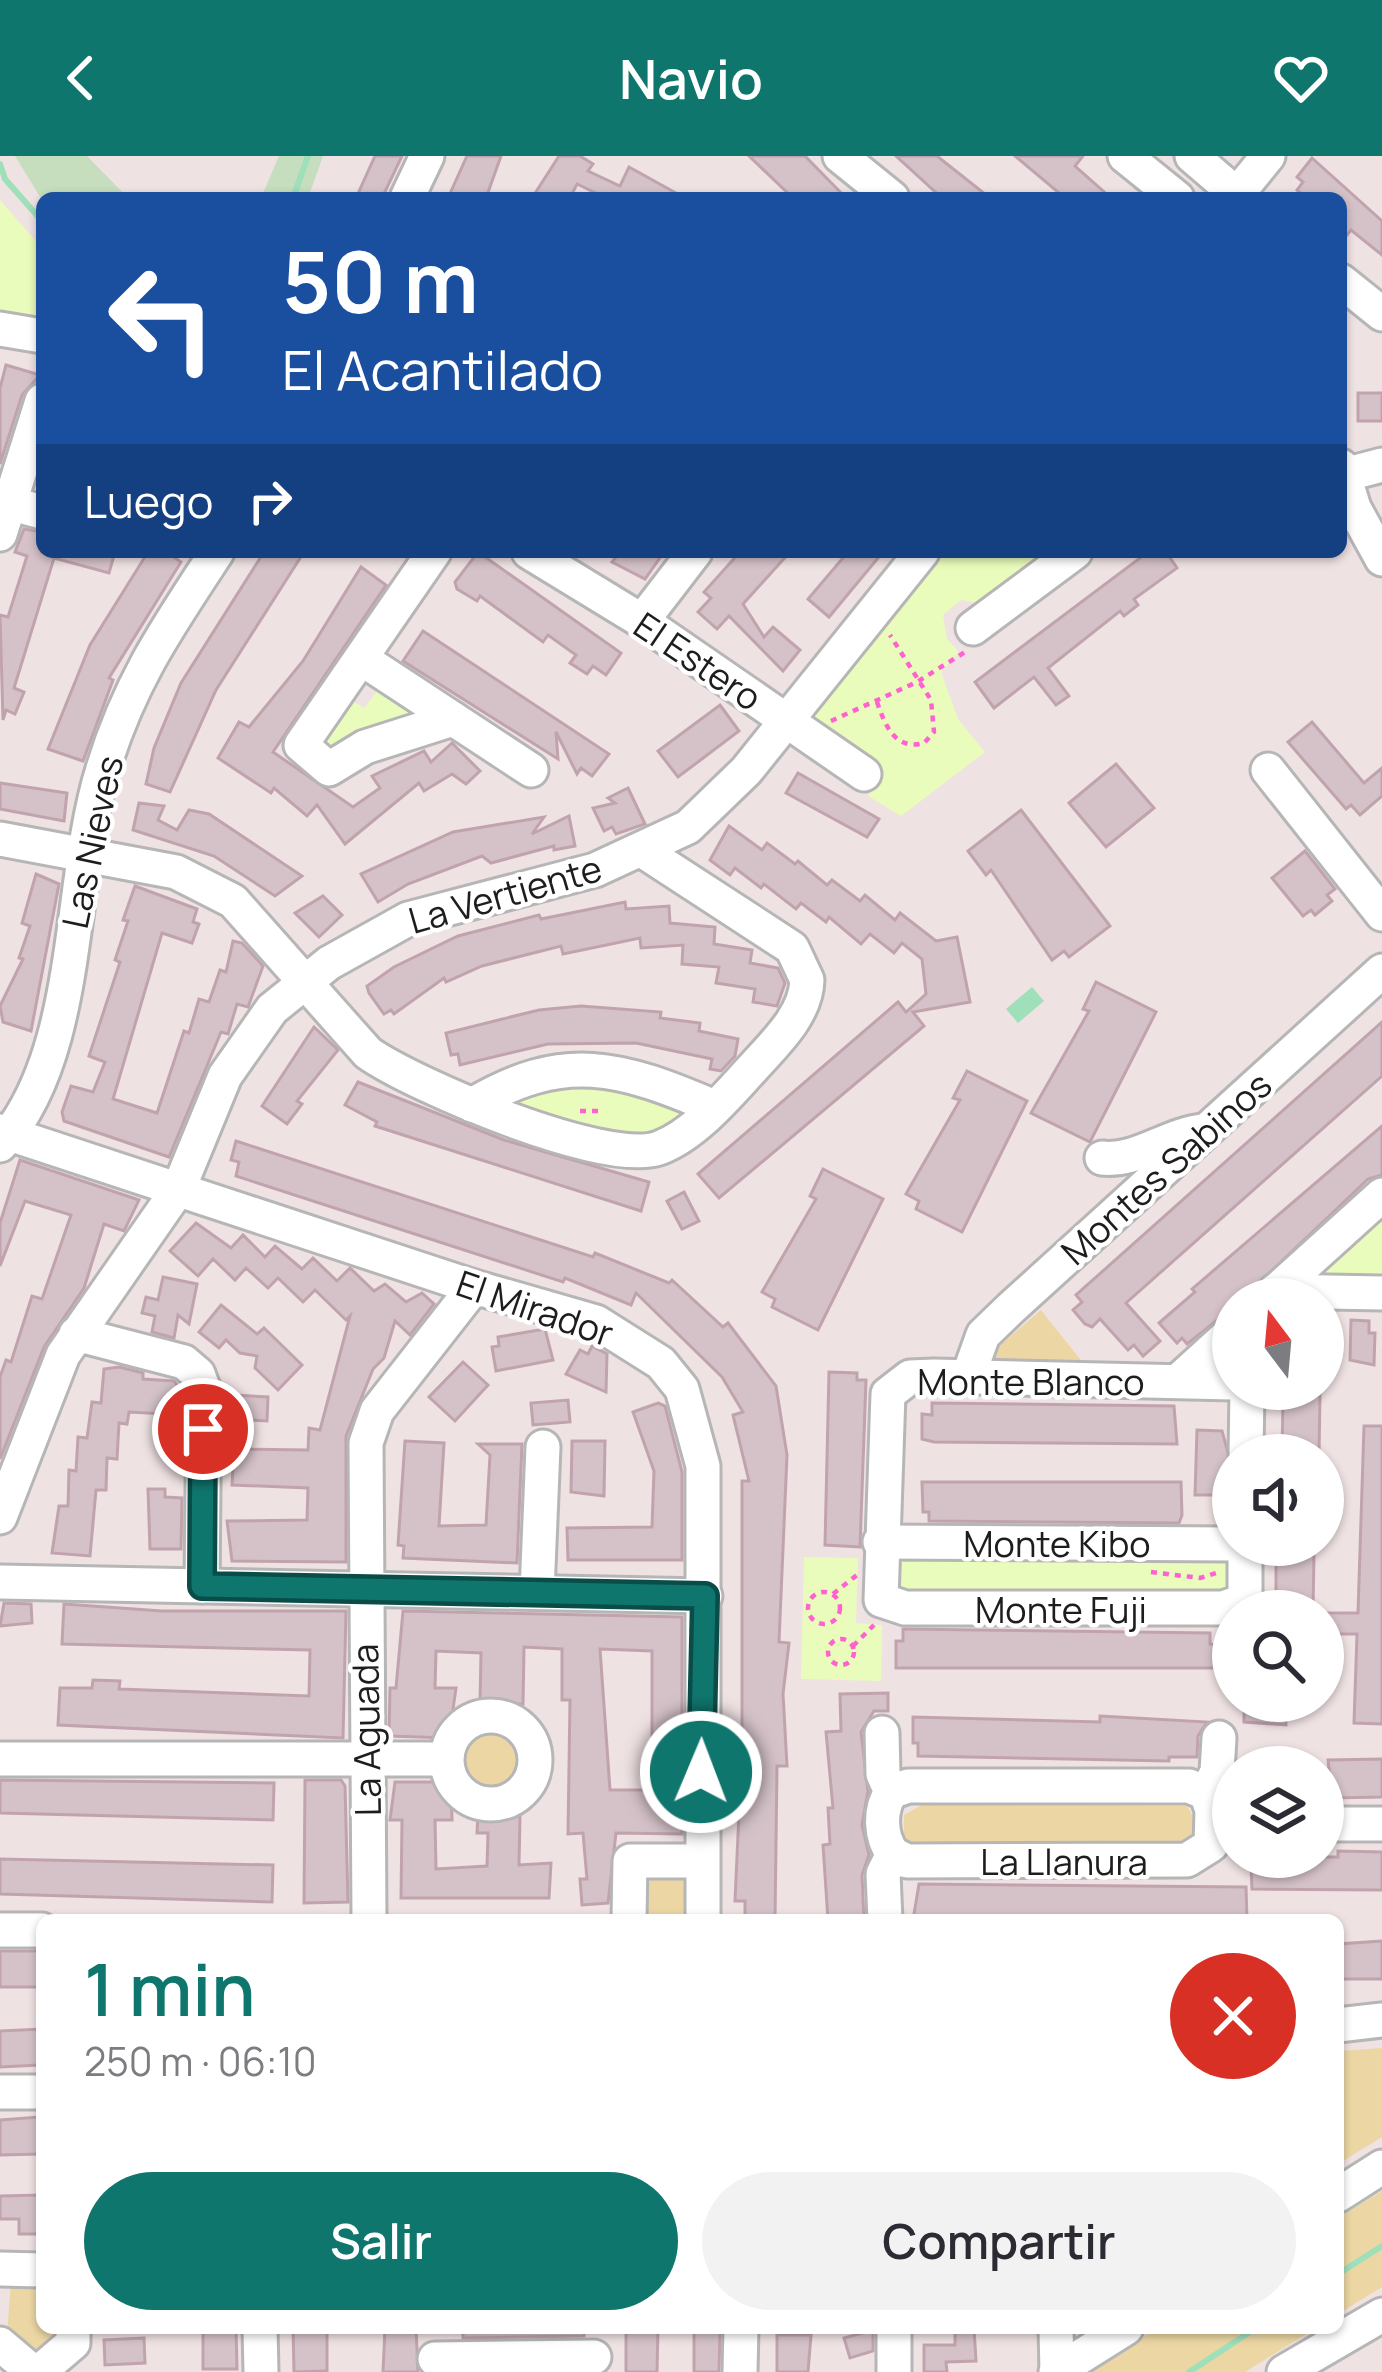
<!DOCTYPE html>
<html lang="es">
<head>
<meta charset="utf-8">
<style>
	body { margin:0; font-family:Manrope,sans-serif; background:#f2f2f3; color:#2b2b33; height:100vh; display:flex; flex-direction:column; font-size:45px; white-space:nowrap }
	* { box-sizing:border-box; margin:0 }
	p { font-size:39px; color:#7c7c81 }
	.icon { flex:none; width:66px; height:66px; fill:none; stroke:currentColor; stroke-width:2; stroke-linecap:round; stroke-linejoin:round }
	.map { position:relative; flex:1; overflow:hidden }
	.details { position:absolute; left:36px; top:1758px; width:1308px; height:420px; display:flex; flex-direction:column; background:#fff; border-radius:18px; box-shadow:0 3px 9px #0004 }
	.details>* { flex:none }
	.guide { position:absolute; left:36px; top:36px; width:1311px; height:366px; border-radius:18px; box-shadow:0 3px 9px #0004; background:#1a4fa0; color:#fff; overflow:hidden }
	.needle { width:78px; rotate:344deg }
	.controls { position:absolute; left:1212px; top:1122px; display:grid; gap:24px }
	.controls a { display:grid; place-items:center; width:132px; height:132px; border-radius:50%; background:#fff; box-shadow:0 3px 9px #0004; font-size:60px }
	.pin { position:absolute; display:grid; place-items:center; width:102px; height:102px; color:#fff; margin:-51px; border:6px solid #fff; border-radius:50%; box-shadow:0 3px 12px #0007 }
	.me { position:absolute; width:132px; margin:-66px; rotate:1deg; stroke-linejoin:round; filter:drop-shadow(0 0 9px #0008) }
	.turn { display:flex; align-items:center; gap:42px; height:252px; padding:0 48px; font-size:54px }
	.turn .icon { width:156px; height:156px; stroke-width:2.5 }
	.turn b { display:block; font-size:84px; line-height:102px }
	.then { display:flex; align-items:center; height:114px; padding:0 48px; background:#0003; gap:24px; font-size:45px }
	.round { display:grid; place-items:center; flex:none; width:126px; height:126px; border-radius:63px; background:#f2f2f3 }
	.overview { display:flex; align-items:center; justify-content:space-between; height:204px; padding:0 48px }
	h1 { font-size:72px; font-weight:600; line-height:90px; color:#0f766e }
	.primary-button { display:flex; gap:24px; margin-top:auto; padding:24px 48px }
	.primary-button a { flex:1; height:138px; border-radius:72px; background:#0f766e; color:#fff; font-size:48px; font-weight:600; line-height:138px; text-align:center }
	.primary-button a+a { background:#f2f2f3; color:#2b2b33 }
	header { display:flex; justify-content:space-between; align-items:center; height:156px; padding:0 48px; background:#0f766e; color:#fff; font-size:54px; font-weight:600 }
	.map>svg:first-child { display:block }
	.grass { fill:#ecd7a4 }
	.wetland { fill:#c6debe }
	.park { fill:#eafcbb }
	.water { fill:#9fdfba }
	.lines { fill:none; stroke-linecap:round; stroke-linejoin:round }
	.stream { stroke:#9fdfba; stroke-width:6 }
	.building { fill:#d5c2c9; stroke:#c1a3ae; stroke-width:3; fill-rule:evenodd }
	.minor-casing { stroke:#b6b6b6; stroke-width:39 }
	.path { stroke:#ff62d0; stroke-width:4.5; stroke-dasharray:6 6; stroke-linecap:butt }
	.minor { stroke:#fff; stroke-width:33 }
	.route-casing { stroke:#0a4d48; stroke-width:30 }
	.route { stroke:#0f766e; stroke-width:21 }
	.labels { text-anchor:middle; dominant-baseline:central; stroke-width:9; stroke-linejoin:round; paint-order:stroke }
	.street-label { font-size:36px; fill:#1d1d1d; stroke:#fff }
</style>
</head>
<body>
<header><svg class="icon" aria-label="back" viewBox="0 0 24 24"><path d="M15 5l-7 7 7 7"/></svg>Navio<svg class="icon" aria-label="heart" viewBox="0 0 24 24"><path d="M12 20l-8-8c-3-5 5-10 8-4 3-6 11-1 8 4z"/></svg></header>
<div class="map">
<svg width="1382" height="2216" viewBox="0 0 1382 2216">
	<rect width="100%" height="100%" fill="#efe2e3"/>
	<g class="grass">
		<path d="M1041,1154L1084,1208L995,1207L992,1196Z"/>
		<circle cx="491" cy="1603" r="36"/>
		<path d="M922,1649L1187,1650L1196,1666V1689L920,1697L904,1687V1659Z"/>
		<path d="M641,1715L691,1717V1764H640Z"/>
		<path d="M1382,1892V1981L1343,2005L1339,1895Z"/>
		<path d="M1382,2035V2131L1338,2158V2062Z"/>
		<path d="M11,2125L42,2126V2172H59L60,2182L39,2201L7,2178Z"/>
		<path d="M1158,2172H1316L1245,2216H1087Z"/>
	</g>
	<g class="wetland">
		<path d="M15,0H87L128,42L42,44Z"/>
		<path d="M279,0H323L308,42H261Z"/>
	</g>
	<g class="park">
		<path d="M0,44L42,92V169L0,159Z"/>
		<path d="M946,396H1056L979,447L961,444L943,459L947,483L959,496L941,516L958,563L985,596L901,660L868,640L884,618L805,568Z"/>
		<path d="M378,534L413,558L408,566L330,602L315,578L346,541L364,552Z"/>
		<path d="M572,926L637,934L678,956L679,968L637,987L524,954L517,944L528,931Z"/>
		<path d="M1382,1047V1128L1308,1129Z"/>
		<path d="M892,1399L1228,1401V1428L1223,1434L899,1433L892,1423Z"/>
		<path d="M804,1401L858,1402L856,1467L882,1469L881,1525L801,1523Z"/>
	</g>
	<path class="water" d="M1032,831L1044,845L1018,867L1006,853Z"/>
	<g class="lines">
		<g class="stream">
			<path d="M0,8L5,23L42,65"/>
			<path d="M293,42L308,0"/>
			<path d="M1338,2118L1382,2090"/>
			<path d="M1189,2216L1256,2172"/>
		</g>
	</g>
	<g class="building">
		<path d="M375,0H402L382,42H356Z"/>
		<path d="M467,0H501L486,42H448Z"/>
		<path d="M559,0H580L593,8L588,15L620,30L629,11L685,42H606L577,28L570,42H532Z"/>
		<path d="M749,0H805L846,42H793Z"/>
		<path d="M896,0H937L990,42H942Z"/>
		<path d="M1015,0H1083L1075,10L1111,42H1065Z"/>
		<path d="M1312,2L1382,65V99L1351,74L1341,86V42H1306L1297,34L1303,26L1297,21Z"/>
		<path d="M6,209L40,219L22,239L0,308V232Z"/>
		<rect x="1358" y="237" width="24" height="28"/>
		<path d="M24,373L42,376V396H115L109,417L54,402L14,532L24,536L15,558L6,554L3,564L0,459L8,461L27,400L15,396Z"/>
		<path d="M148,396H166L181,406L109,522L113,524L83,605L48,593L90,489Z"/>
		<path d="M264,396H304L216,534L170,636L146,628L154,592L181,527Z"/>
		<path d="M478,396L621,497L606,519L593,510L587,518L570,507L576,499L548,479L543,486L480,440L477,445L457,433L455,426Z"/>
		<path d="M620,396H664L645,423L612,406Z"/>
		<path d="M740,396H790L743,448L764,481L773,471L800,494L783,515L729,460L717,473L698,456L711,442L704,436Z"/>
		<path d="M848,396H883L829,461L808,443Z"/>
		<path d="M1148,396H1166L1177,412L1134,443L1138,449L1124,460L1120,455L1048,512L1069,540L1056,549L1034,521L994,552L975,526Z"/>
		<path d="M361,411L386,429L273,596L353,651L380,632L372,620L424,595L431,606L452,587L480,615L466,628L452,618L424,635L419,627L345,688L317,649L307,660L274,632L271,637L218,602L239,566L249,571L303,505Z"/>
		<path d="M423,475L609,598L592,620L581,612L577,618L556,576L558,603L403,505Z"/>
		<path d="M720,549L739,575L678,621L658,595Z"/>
		<path d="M1312,566L1364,627L1382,612V640L1360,659L1351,649L1346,653L1288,586Z"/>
		<path d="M1116,608L1154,652L1106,691L1069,647Z"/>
		<path d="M798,617L879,663L867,681L786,637Z"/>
		<path d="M0,627L67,637L64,665L0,653Z"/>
		<path d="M628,632L645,668L616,678L612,671L604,675L593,652L615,647L608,642Z"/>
		<path d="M139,647L164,650L158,664L177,674L189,654L209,658L302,720L275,740L214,700L133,674Z"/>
		<path d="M1021,654L1110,770L1069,801L1064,795L1052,804L991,714L986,719L968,695Z"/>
		<path d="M569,660L575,690L554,694V690L491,707L482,700L408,728L378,746L361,718L453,676L544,661L532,678Z"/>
		<path d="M729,670L762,694L767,687L795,708L798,705L827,729L832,724L860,745L865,739L895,764L900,757L936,785L957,781L970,846L913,856L924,870L719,1042L698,1018L898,846L906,856L926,838L922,803L902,787L894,797L870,778L861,788L829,761L826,766L801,747L796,753L764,728L761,732L735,712L730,719L710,704Z"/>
		<path d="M1305,695L1335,733L1327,739L1332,745L1315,759L1311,754L1303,760L1272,722Z"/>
		<path d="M36,718L59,728L31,875L3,866L0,850L23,803L19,802L30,770L22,767Z"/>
		<path d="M135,730L197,753L193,766L199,768L192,787L162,777L113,943L157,957L184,875L189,877L199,843L209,846L220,814L226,816L233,785L242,787L263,810L248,851L237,848L228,878L221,876L169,1001L64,965L62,956L71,930L93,936L105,906L89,900L120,806L115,804L128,765L123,764Z"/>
		<path d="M323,740L342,759L319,781L295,757Z"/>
		<path d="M625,746L626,753L669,750L670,767L715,771L714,788L752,794L750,807L778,812L785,827L777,850L753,846L755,833L716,827L719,811L682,808L683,789L641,792L640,782L563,798L561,790L482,810L446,826L444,822L394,858L391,854L384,858L369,837L367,830L394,811L458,780L539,759L541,763Z"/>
		<path d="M1096,826L1156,856L1090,986L1031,957L1089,855L1083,853Z"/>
		<path d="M581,850L661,856L660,862L700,867L699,875L738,883L735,900L721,915L710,913L712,903L636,887L548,888L460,909L458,898L451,899L446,877L539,854Z"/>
		<path d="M1382,866V920L1126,1147L1160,1185L1143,1200L1134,1189L1128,1194L1100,1163L1092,1171L1085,1168L1073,1154L1082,1146L1076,1139Z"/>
		<path d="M314,871L338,894L297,945L302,948L287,968L262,950Z"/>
		<path d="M967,915L1027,945L962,1076L916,1053L919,1045L906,1038L960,944L953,942Z"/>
		<path d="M358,926L504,984L649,1026L641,1055L375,970L377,966L345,949Z"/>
		<path d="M1382,970V1019L1368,1023L1242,1143H1233L1230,1154L1187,1188L1182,1182L1177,1187L1159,1167L1195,1136L1192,1133Z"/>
		<path d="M236,985L593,1101L595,1097L669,1127L672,1124L723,1171L728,1167L776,1230L787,1299L779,1486L789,1487L783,1538L787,1610H777L775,1764H745V1745H735L742,1590V1325H749L733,1259L743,1256L722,1221L636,1137L631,1149L565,1122L563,1126L236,1020L239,1006L231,1004Z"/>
		<path d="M20,1004L139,1044L124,1075L104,1068L84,1132L44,1191L0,1303V1221L6,1204L11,1206L32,1140L42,1143L71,1059L25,1045L0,1110V1067Z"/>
		<path d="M823,1013L883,1043L818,1174L772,1151L775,1143L762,1136L816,1043L810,1040Z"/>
		<path d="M684,1036L699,1065L682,1073L667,1045Z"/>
		<path d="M196,1067L231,1092L243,1079L265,1101L275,1090L302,1113L313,1102L337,1125L350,1112L374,1135L385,1128L406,1146L422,1137L434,1148L410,1179L395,1165L384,1202L373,1213L346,1280V1406L232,1405L227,1365L307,1364L308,1332L232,1329L234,1293L308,1294L309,1272L320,1274L350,1160L346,1164L315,1134L303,1146L278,1122L268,1132L246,1112L235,1124L213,1103L198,1120L170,1095Z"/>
		<path d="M163,1121L197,1128L189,1168L178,1159L174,1182L152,1176L155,1160L142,1157L146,1141L158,1144Z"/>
		<path d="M221,1149L257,1178L264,1172L302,1209L278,1234L255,1212L257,1200L240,1197L226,1184L219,1192L199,1176Z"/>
		<path d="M1351,1164L1369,1165V1177H1375L1374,1209L1350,1204Z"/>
		<path d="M545,1173L553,1204L496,1215L492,1191L499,1190L498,1181Z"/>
		<path d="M592,1190L607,1198L606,1236L566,1218L580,1194L588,1198Z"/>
		<path d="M463,1206L488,1229L455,1265L429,1241Z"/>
		<path d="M119,1211L143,1217V1223L174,1225L182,1236L181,1259L129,1256L127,1268L119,1267L117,1303L107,1302L106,1334H96L90,1400L52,1397L59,1350H68L69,1314L76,1315L78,1281L87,1282L92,1246L101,1247L104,1213Z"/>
		<path d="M829,1216L857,1217V1224H866L860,1391L825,1389Z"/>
		<path d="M1296,1238L1320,1239L1319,1299H1282L1283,1244H1296Z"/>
		<path d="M234,1239L268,1241L267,1265L235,1263Z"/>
		<path d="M568,1244L570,1266L533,1269L531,1247Z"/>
		<path d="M658,1247L665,1250L682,1316V1404H568L567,1372L652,1371L654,1315L633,1256Z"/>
		<path d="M932,1247L1174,1250L1177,1288L934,1286L922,1283V1258L932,1259Z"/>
		<path d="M1364,1270H1382V1568L1354,1567L1357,1478H1323V1457H1358Z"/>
		<path d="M1197,1274L1222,1275L1233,1315V1333L1225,1332L1224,1339H1195Z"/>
		<path d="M405,1285L444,1287L439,1370L486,1369L490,1299L478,1288H522L517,1407L403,1402L404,1390L398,1389Z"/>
		<path d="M572,1285H605L604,1340L571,1336Z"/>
		<path d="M922,1326H1181L1182,1359L1179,1367L929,1365V1356H923Z"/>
		<path d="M148,1333H165V1341L182,1342L181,1393H150Z"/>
		<path d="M1290,1396H1314L1313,1455H1276V1404L1290,1403Z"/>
		<path d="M4,1447L31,1448L32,1467L0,1470Z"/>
		<path d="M64,1448L162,1455H346L343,1582L58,1569L60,1532H92L93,1524L120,1525L119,1533L309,1540L310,1494L62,1488Z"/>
		<path d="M403,1455L682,1461V1678L616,1677L608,1747L582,1749L580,1723H587L583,1677L568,1678L570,1544H562V1493L524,1491L523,1548L480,1547L481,1497L436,1495L435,1532H456L449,1582L389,1580L390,1532H396ZM600,1493L652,1495V1634H610Z"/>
		<path d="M903,1473L1210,1477V1488L1233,1489V1512H896V1485H903Z"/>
		<path d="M888,1537V1555H874L861,1576L868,1635L862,1669L869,1699L862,1719L864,1764H828L823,1689L830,1688L828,1652H833L826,1576L841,1575L840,1538Z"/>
		<path d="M1244,1545H1285L1286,1569L1244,1566Z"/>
		<path d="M1100,1560L1207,1566L1198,1580L1197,1601H1169V1605L918,1600V1587H913V1561L1100,1566Z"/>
		<path d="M1382,1603V1641L1332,1642L1328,1604Z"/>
		<path d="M0,1624L274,1627L273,1664L0,1657Z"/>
		<path d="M305,1624H341L345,1630L348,1746L304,1747Z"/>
		<path d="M395,1626H451L452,1664H435L436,1713L487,1710L488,1677H477L478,1658L520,1660L519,1709L551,1707L549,1742H401L402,1664H390Z"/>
		<path d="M1338,1695L1382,1696V1734L1252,1733L1251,1709H1257V1701H1338Z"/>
		<path d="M0,1703L273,1709L272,1746L0,1738Z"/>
		<path d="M919,1728L1246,1731L1247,1764H913Z"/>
		<path d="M1382,1785V1823H1338V1788Z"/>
		<rect x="0" y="1795" width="42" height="36"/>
		<path d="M42,1873L39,1909L0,1911V1875Z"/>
		<path d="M39,1961L40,1998L0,1999V1964Z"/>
		<path d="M42,2039V2078H19V2063H0V2040Z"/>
		<path d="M203,2172H236L237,2213H203Z"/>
		<path d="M293,2172H327V2215L294,2216Z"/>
		<path d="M385,2172H416L418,2216H383Z"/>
		<path d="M463,2172H584V2180L463,2182Z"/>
		<path d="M626,2172H658L657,2216H626Z"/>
		<path d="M955,2172H974L976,2205L946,2206L947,2216H924V2189H955Z"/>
		<path d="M694,2174H720L719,2216H694Z"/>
		<path d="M873,2174V2195L850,2202L844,2182Z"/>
		<path d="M777,2179H811L808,2216H777Z"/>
		<path d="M144,2182L145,2207L105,2209L104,2184Z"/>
	</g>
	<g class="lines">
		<defs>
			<g id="minor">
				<path d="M840,0L892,42"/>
				<path d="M1125,0L1177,42"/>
				<path d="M1192,0L1241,42"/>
				<path d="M407,42L427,0"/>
				<path d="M1234,42L1268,0"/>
				<path d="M1341,125L1382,158"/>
				<path d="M0,173L42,180"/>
				<path d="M1341,310L1354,352L1382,403"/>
				<path d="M1344,319L1382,309"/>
				<path d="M9,347L42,356"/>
				<path d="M0,378L42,245"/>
				<path d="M434,396L301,589L329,613L365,591L453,563"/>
				<path d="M529,396L642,465L864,618"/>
				<path d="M642,465L695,396"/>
				<path d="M973,472L1075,396"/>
				<path d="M362,503L531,614"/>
				<path d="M1268,614L1382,758"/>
				<path d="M0,683L176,716L233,745L368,897C415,930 606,1011 659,992C694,979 726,941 750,915C773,889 806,860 807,824L792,792L643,695"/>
				<path d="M472,949C564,894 621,911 714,951"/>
				<path d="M0,975L474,1131L596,1166L661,1207L682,1233L703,1310V1764"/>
				<path d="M0,989C83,897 67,727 103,613C130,525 167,472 217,396"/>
				<path d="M1102,1002C1138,1006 1168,978 1204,975"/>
				<path d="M1275,1135L1382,1137"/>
				<path d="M1267,1143L1382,1039"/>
				<path d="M76,1178L184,1206L198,1218L204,1234L202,1430"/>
				<path d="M968,1221L983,1179L1011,1152L1382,815"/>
				<path d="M1178,1225L1233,1175"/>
				<path d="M1233,1227L934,1220L910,1221L888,1238L881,1444L905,1452H1223L1241,1446L1245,1439V1389"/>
				<path d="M1246,1299L1247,1233"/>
				<path d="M0,1361L63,1199L179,1032L225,920L272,853L329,807L408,763L595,714L688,671L746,615L922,396"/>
				<path d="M880,1386L1233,1388"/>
				<path d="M0,1426L705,1440"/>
				<path d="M537,1436L543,1291"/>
				<circle cx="491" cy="1604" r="44"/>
				<path d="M882,1577L883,1618L891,1636C879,1654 880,1681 893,1698"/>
				<path d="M0,1603H446"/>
				<path d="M891,1636L908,1630H1189L1206,1637L1212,1654L1211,1689L1187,1704L907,1705L893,1698"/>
				<path d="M1206,1637L1217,1616L1219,1582"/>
				<path d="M1323,1668H1382"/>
				<path d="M369,1764L366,1287L377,1255L474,1131"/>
				<path d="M629,1764L630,1705H699"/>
				<path d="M885,1764L883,1718L893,1698"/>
				<path d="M0,1774H42"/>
				<path d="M1338,1869L1382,1864"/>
				<path d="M0,1936H42"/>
				<path d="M1338,2039L1382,2011"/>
				<path d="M0,2113L42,2114"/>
				<path d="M260,2172L261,2216"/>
				<path d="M1056,2172L1057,2216"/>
				<path d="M0,2188L33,2216"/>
				<path d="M435,2203L594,2201"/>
				<path d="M39,2216L73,2187V2172"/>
				<path d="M740,2216L741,2172"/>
				<path d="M894,2216V2172"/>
				<path d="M1056,2216L1126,2172"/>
				<path d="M1284,2216L1382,2159"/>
			</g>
		</defs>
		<use href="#minor" class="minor-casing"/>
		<g class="path">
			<path d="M877,546C885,569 895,595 924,587L934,576L931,544L890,479"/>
			<path d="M831,565L917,526L965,496"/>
			<path d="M580,955H604"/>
			<path d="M1151,1416L1200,1422L1216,1417"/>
			<circle cx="824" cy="1452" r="16"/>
			<path d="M833,1438L857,1419"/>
			<circle cx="841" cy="1496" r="13"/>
			<path d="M853,1490L874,1469"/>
		</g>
		<use href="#minor" class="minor"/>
	</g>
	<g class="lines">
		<defs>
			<path id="route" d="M203,1273L202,1430L705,1440L701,1616"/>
		</defs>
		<use href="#route" class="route-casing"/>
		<use href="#route" class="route"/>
	</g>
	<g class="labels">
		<g class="street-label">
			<text transform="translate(698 505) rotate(34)">El Estero</text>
			<text transform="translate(92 686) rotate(-78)">Las Nieves</text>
			<text transform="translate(505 738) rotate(-16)">La Vertiente</text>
			<text transform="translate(1166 1012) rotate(-42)">Montes Sabinos</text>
			<text transform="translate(535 1152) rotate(19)">El Mirador</text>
			<text x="1031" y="1225">Monte Blanco</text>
			<text x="1057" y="1387">Monte Kibo</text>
			<text x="1061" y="1453">Monte Fuji</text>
			<text transform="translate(366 1574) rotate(-91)">La Aguada</text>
			<text x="1064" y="1705">La Llanura</text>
		</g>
	</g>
</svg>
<div class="controls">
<a><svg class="needle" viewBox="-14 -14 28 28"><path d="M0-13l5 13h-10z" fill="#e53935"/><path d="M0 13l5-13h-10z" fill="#7c7c81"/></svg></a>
<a><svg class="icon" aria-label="sound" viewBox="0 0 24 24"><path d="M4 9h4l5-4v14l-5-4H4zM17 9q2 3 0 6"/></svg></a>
<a><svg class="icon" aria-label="search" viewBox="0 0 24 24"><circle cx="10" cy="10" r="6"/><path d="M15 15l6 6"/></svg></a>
<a><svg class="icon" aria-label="layers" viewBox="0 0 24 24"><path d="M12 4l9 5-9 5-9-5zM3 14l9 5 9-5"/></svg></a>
</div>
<div class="pin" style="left:203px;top:1273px;background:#d93025"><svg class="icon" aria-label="arrive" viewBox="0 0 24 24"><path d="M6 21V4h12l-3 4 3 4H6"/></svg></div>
<svg class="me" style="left:701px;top:1616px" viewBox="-20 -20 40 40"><circle r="17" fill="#0f766e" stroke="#fff" stroke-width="3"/><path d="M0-11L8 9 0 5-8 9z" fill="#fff"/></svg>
<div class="guide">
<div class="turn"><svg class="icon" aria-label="left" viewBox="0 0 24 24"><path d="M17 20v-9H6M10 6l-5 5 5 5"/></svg><div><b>50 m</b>El Acantilado</div></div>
<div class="then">Luego<svg class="icon" aria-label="right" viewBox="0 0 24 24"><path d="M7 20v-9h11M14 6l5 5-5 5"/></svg></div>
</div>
<section class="details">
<div class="overview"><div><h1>1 min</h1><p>250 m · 06:10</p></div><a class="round" style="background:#d93025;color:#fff"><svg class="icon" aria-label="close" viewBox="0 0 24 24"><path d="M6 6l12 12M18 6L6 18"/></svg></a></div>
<div class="primary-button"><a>Salir</a><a>Compartir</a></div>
</section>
</div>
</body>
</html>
